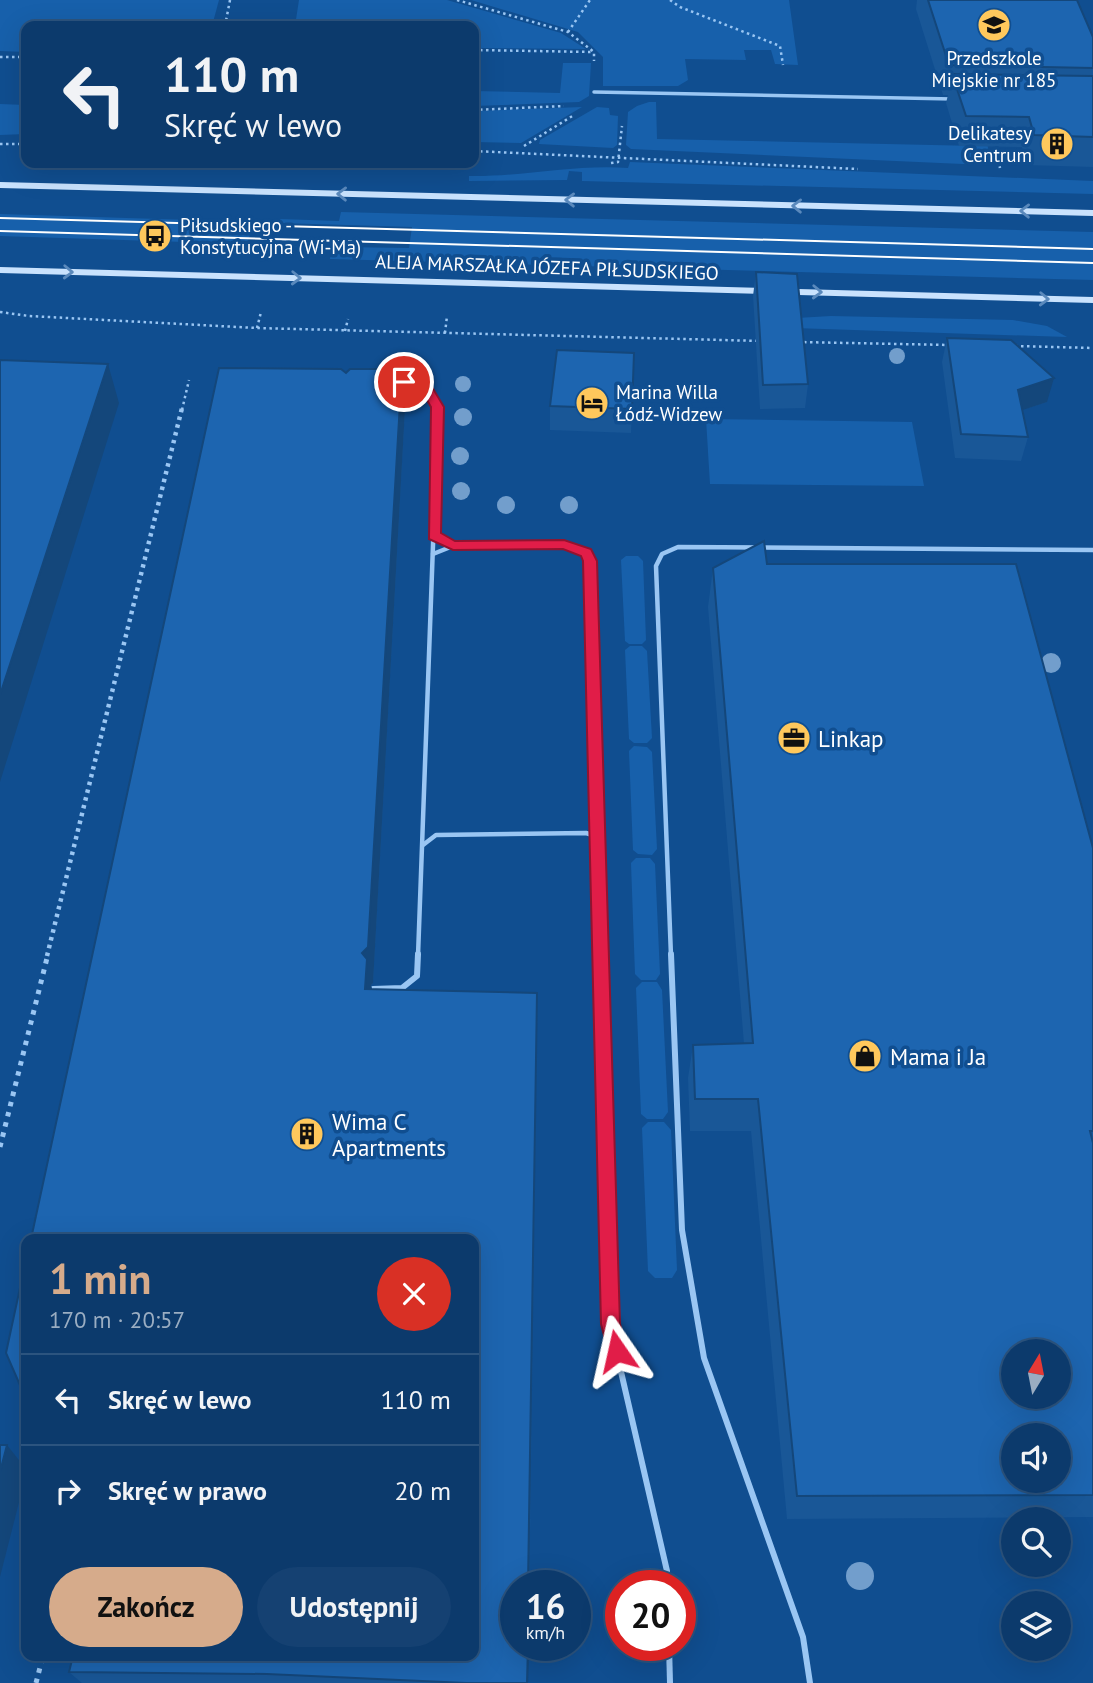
<!DOCTYPE html>
<html lang="pl">
<head>
<meta charset="utf-8">
<style>
	body { margin:0; font-family:"PT Sans",sans-serif; background:#154172; color:#f1f3f6; height:100vh; display:flex; flex-direction:column; font-size:26px; white-space:nowrap }
	* { box-sizing:border-box; margin:0 }
	p { font-size:23px; color:#9aadc2 }
	.icon { flex:none; width:38px; height:38px; fill:none; stroke:currentColor; stroke-width:2; stroke-linecap:round; stroke-linejoin:round }
	.map { position:relative; flex:1; overflow:hidden }
	.drawer { position:absolute; left:21px; top:1234px; width:458px; height:427px; display:flex; flex-direction:column; background:#0c3a6c; border-radius:14px; box-shadow:0 7px 28px #0002,0 0 0 2px #2c547f }
	.drawer>* { flex:none }
	.top-card { position:absolute; left:21px; top:21px; width:458px; height:147px; border-radius:14px; box-shadow:0 7px 28px #0002,0 0 0 2px #2c547f; background:#0c3a6c; color:#f1f3f6; overflow:hidden }
	.needle { width:46px; rotate:10deg }
	.controls { position:absolute; left:1001px; top:1339px; display:grid; gap:14px }
	.controls a { display:grid; place-items:center; width:70px; height:70px; border-radius:50%; background:#0c3a6c; box-shadow:0 7px 28px #0002,0 0 0 2px #2c547f; font-size:35px }
	.speed { position:absolute; left:500px; top:1570px; display:flex; gap:14px; font-size:35px; font-weight:700; text-align:center }
	.speed>* { display:grid; place-content:center; width:91px; height:91px; border-radius:50%; background:#0c3a6c; box-shadow:0 7px 28px #0002,0 0 0 2px #2c547f; line-height:1 }
	.speed small { font-size:18px; font-weight:400 }
	.speed .limit { border:10px solid #d22; background:#fff; color:#111 }
	.pin { position:absolute; display:grid; place-items:center; width:60px; height:60px; color:#fff; margin:-30px; border:4px solid #fff; border-radius:50%; box-shadow:0 2px 7px #0007 }
	.me { position:absolute; width:77px; margin:-38px; rotate:349deg; stroke-linejoin:round; filter:drop-shadow(0 0 5px #0008) }
	.turn { display:flex; align-items:center; gap:24px; height:147px; padding:0 28px; font-size:32px }
	.turn .icon { width:91px; height:91px; stroke-width:2.5 }
	.turn b { display:block; font-size:49px; line-height:60px }
	.round { display:grid; place-items:center; flex:none; width:74px; height:74px; border-radius:37px; background:#154172 }
	.headline { display:flex; align-items:center; justify-content:space-between; height:119px; padding:0 28px }
	h1 { font-size:42px; font-weight:700; line-height:52px; color:#d6ab8b }
	.cta { display:flex; gap:14px; margin-top:auto; padding:14px 28px }
	.cta a { flex:1; height:80px; border-radius:42px; background:#d6ab8b; color:#111; font-size:28px; font-weight:700; line-height:80px; text-align:center }
	.cta a+a { background:#154172; color:#f1f3f6 }
	ul { padding:0; list-style:none }
	li { display:flex; align-items:center; gap:21px; height:91px; padding:0 28px; border-top:2px solid #2c547f }
	li div { flex:1 }
	li b { display:block; font-size:26px }
	li em { font-style:normal }
	.map>svg:first-child { display:block }
	.green { fill:#1760ab }
	.lines { fill:none; stroke-linecap:round; stroke-linejoin:round }
	.path-far2 { stroke:#9ac6f3; stroke-width:2.5; stroke-dasharray:2.5 3.5; stroke-linecap:butt }
	.path-far1 { stroke:#9ac6f3; stroke-width:4.5; stroke-dasharray:3.5 4.5; stroke-linecap:butt }
	.path { stroke:#9ac6f3; stroke-width:5; stroke-dasharray:4.5 6; stroke-linecap:butt }
	.lane-far2 { stroke:#9ac6f3; stroke-width:3.5 }
	.lane-far1 { stroke:#9ac6f3; stroke-width:4.5 }
	.lane { stroke:#9ac6f3; stroke-width:6 }
	.secondary { fill:#c9e2fd; fill-rule:evenodd }
	.tram { stroke:#fff; stroke-width:2 }
	.tree { fill:#729ecc }
	.wall { fill:#195797 }
	.shaded-wall { fill:#14477b }
	.building { fill:#1d65b0; stroke:#14477b; stroke-width:2; fill-rule:evenodd }
	.oneway { stroke:#5a89bc }
	.route { fill:#e11d48; stroke:#92132f; stroke-width:2 }
	.labels { text-anchor:middle; dominant-baseline:central; stroke-width:7; stroke-linejoin:round; paint-order:stroke }
	.far-poi-label { font-size:19px; fill:#fff; stroke:#104e90; text-anchor:start }
	.far-street-label { font-size:19px; fill:#fff; stroke:#104e90 }
	.poi-label { font-size:23px; fill:#fff; stroke:#104e90; text-anchor:start }
</style>
</head>
<body>
<div class="map">
<svg width="1093" height="1683" viewBox="0 0 1093 1683">
	<rect width="100%" height="100%" fill="#104e90"/>
	<g class="green">
		<path d="M0,0H219L212,26H26V52L0,51Z"/>
		<path d="M299,0H447L561,33L586,49L474,48V26H295Z"/>
		<path d="M471,0H789L798,65L775,64L771,50H744L746,60L685,59L688,80L678,86H603V57L578,32Z"/>
		<path d="M563,63H591L589,96L579,102L474,106V91L560,93Z"/>
		<path d="M649,102H656L657,139L977,146L981,115L991,162L985,165L631,149L626,145L628,112L637,106Z"/>
		<path d="M0,104L26,105V134L0,135Z"/>
		<path d="M582,107L521,143L474,142V111Z"/>
		<path d="M597,107L609,108L610,115L618,116L617,145L613,148L539,144L540,140Z"/>
		<path d="M630,162L1093,181V194L582,181V172L569,171L567,180L469,181V176C522,177 575,164 628,168Z"/>
		<path d="M341,212L1093,232V280L330,259L332,248L272,246L409,248L412,227L279,223L280,219L339,221Z"/>
		<path d="M0,214L254,222L247,244L0,236Z"/>
		<path d="M831,316L1013,320L1047,326L1067,337L764,327L763,320Z"/>
		<path d="M706,419L912,422L924,486L710,484Z"/>
		<path d="M626,556H638L643,561L646,640L642,644H629L625,641L621,560Z"/>
		<path d="M630,646H642L647,651L652,738L647,743H634L629,739L625,650Z"/>
		<path d="M634,746L647,747L652,752L657,849L652,855L638,854L633,850L629,751Z"/>
		<path d="M636,858H650L655,864L660,974L656,980H641L635,974L631,863Z"/>
		<path d="M642,982H657L662,990L668,1112L663,1119H647L641,1114L636,988Z"/>
		<path d="M648,1122H664L671,1130L677,1270L672,1278H655L648,1271L642,1128Z"/>
	</g>
	<g class="lines">
		<g class="path-far2">
			<path d="M457,0L568,32L594,52V61"/>
			<path d="M670,0L680,7L780,46L783,65"/>
			<path d="M225,26L230,0"/>
			<path d="M568,32L590,0"/>
			<path d="M474,50L592,52"/>
			<path d="M0,57H26"/>
			<path d="M474,110L564,106"/>
			<path d="M994,143L1000,168"/>
			<path d="M0,144H26"/>
			<path d="M524,146L574,115"/>
			<path d="M474,151L858,169"/>
			<path d="M611,163L618,162L622,126"/>
			<path d="M260,244L265,226"/>
			<path d="M0,312L29,316L257,328L761,341"/>
			<path d="M257,328L261,312"/>
			<path d="M345,331L348,319"/>
			<path d="M445,333L447,316"/>
			<path d="M798,342L950,345"/>
			<path d="M1015,346L1093,348"/>
			<path d="M182,410L189,380"/>
		</g>
		<path class="path-far1" d="M47,956L182,408"/>
		<g class="path">
			<path d="M0,1147L48,954"/>
			<path d="M19,1492L26,1511"/>
			<path d="M36,1683L43,1656"/>
		</g>
		<g class="lane-far2">
			<path d="M594,92L953,99"/>
			<path d="M397,381L428,390L438,410"/>
		</g>
		<g class="lane-far1">
			<path d="M434,535L453,546L564,545L586,552L590,561L600,956"/>
			<path d="M433,554L453,546"/>
			<path d="M423,845L436,835L586,833L599,837"/>
			<path d="M418,956L438,408"/>
			<path d="M671,956L656,566L662,554L678,547L1093,550"/>
		</g>
		<g class="lane">
			<path d="M600,954L610,1324L667,1571V1586"/>
			<path d="M671,954L682,1230L704,1358L803,1637L810,1683"/>
			<path d="M373,989L402,988L417,976L418,954"/>
			<path d="M669,1645L670,1683"/>
		</g>
		<g class="secondary">
			<path d="M0,182L1093,210V216L0,188Z"/>
			<path d="M0,267L1093,297V303L0,273Z"/>
		</g>
		<g class="tram">
			<path d="M0,218L1093,249"/>
			<path d="M0,231L1093,263"/>
		</g>
	</g>
	<g class="tree">
		<circle cx="897" cy="356" r="8"/>
		<circle cx="463" cy="384" r="8"/>
		<circle cx="463" cy="417" r="9"/>
		<circle cx="460" cy="456" r="9"/>
		<circle cx="461" cy="491" r="9"/>
		<circle cx="506" cy="505" r="9"/>
		<circle cx="569" cy="505" r="9"/>
		<circle cx="1051" cy="663" r="10"/>
		<circle cx="860" cy="1576" r="14"/>
	</g>
	<g class="wall">
		<path d="M917,0H1077L1093,37V167L1026,165L1022,147L959,146L946,103L948,95H943L916,9Z"/>
		<path d="M756,272L808,384L805,408L760,409L753,296Z"/>
		<path d="M947,338L1047,402L1022,410L1028,437L1021,461L955,458L942,362Z"/>
		<path d="M634,353L631,433L550,430V406Z"/>
		<path d="M346,373L405,409L373,983L371,985L372,989L537,1028L528,1683H82L69,1672L474,1656L31,1239Z"/>
		<path d="M767,564L1093,848V1517L787,1519L751,1131H690L688,1078L693,1045L744,1044L708,607L713,568Z"/>
	</g>
	<g class="shaded-wall">
		<path d="M108,364L119,403L0,782V695Z"/>
		<path d="M402,369L405,409L373,983L371,985L373,995L365,989L362,953Z"/>
		<path d="M1054,378L1047,402L1011,414L1018,390Z"/>
		<path d="M537,993L529,1586H528Z"/>
		<path d="M7,1445L26,1469V1475L0,1577V1472Z"/>
		<path d="M528,1645H529L528,1683H527Z"/>
	</g>
	<g class="building">
		<path d="M928,0H1077L1093,37V68L949,65Z"/>
		<path d="M952,74L1093,76V137L1034,135L1029,117L966,116Z"/>
		<path d="M756,272L797,274L808,384L763,385Z"/>
		<path d="M947,338L1011,340L1054,378L1018,390L1028,437L961,434Z"/>
		<path d="M557,350L634,353L632,409L550,406Z"/>
		<path d="M0,360L108,364L0,695Z"/>
		<path d="M219,368L341,369L346,373L350,369H402L368,947L362,953L367,959L365,989L537,993L528,1586H516V1645H528L527,1683H466L267,1674L69,1672L73,1656H474V1239H31Z"/>
		<path d="M764,541L767,564H1016L1093,848V1131H1090L1093,1143V1495L797,1496L758,1099H695L693,1045L753,1043L713,568ZM1013,1351H1059V1396H1013ZM1013,1435H1059V1480H1013Z"/>
		<path d="M26,1260V1399L6,1353Z"/>
		<path d="M0,1445H7L0,1472Z"/>
	</g>
	<defs><path id="oneway-chevron" d="M-2-3.5L2.5 0L-2 3.5" fill="none" stroke-width="1.6" stroke-linecap="round" stroke-linejoin="round" transform="scale(1.75)"/></defs>
	<g class="oneway">
		<use href="#oneway-chevron" transform="translate(342 194) rotate(-179)"/>
		<use href="#oneway-chevron" transform="translate(570 200) rotate(-179)"/>
		<use href="#oneway-chevron" transform="translate(797 206) rotate(-179)"/>
		<use href="#oneway-chevron" transform="translate(1025 211) rotate(-179)"/>
		<use href="#oneway-chevron" transform="translate(68 272) rotate(2)"/>
		<use href="#oneway-chevron" transform="translate(296 278) rotate(2)"/>
		<use href="#oneway-chevron" transform="translate(817 292) rotate(2)"/>
		<use href="#oneway-chevron" transform="translate(1044 299) rotate(2)"/>
	</g>
	<path class="route" d="M404,378L432,387L444,407L441,533L455,541L564,540L591,549L597,561L620,1324L627,1351L624,1358L617,1361L610,1358L601,1324L583,561L581,556L563,549L453,550L429,539L431,407L423,393L400,384V379Z"/>
	<defs>
		<symbol id="school-disc" viewBox="-11 -11 22 22"><circle r="9.5" fill="#ffc85c" stroke="#104e90"/><path d="M0-5L7-2L0 1L-7-2ZM-4 1L0 2.5L4 1V4Q0 6-4 4Z" fill="#111"/></symbol>
		<symbol id="building-disc" viewBox="-11 -11 22 22"><circle r="9.5" fill="#ffc85c" stroke="#104e90"/><path d="M-4-6H4V6H1V3H-1V6H-4ZM-2.5-4.3h1.7v1.8h-1.7ZM.8-4.3h1.7v1.8H.8ZM-2.5-1h1.7V.8h-1.7ZM.8-1h1.7V.8H.8Z" fill="#111"/></symbol>
		<symbol id="bus-disc" viewBox="-11 -11 22 22"><circle r="9.5" fill="#ffc85c" stroke="#104e90"/><path d="M-5-6H5V4H4V6H2V4H-2V6H-4V4H-5ZM-3.5-4V0h7V-4ZM-3.5 1.2v1.5H-2V1.2ZM2 1.2v1.5H3.5V1.2Z" fill="#111"/></symbol>
		<symbol id="hotel-disc" viewBox="-11 -11 22 22"><circle r="9.5" fill="#ffc85c" stroke="#104e90"/><path d="M-6-4.5h1.5V1H6V5H4.5V3h-9V5H-6ZM-4 0a1.8 1.8 0 1 1 3.6 0ZM.5 0V-2.5h3Q6-2.5 6 0Z" fill="#111"/></symbol>
		<symbol id="office-disc" viewBox="-11 -11 22 22"><circle r="9.5" fill="#ffc85c" stroke="#104e90"/><path d="M-6-3h4V-5.5h4V-3h4V5H-6ZM-1-4.5V-3h2v-1.5ZM-6 0V1H6V0Z" fill="#111"/></symbol>
		<symbol id="shop-disc" viewBox="-11 -11 22 22"><circle r="9.5" fill="#ffc85c" stroke="#104e90"/><path d="M-5-2.5h2.3a2.7 3.5 0 0 1 5.4 0H5L5.5 6h-11ZM-1.5-2.5h3a1.5 2.3 0 0 0-3 0Z" fill="#111"/></symbol>
	</defs>
	<g fill-rule="evenodd">
		<use href="#school-disc" x="975" y="6" width="38" height="38"/>
		<use href="#building-disc" x="1038" y="125" width="38" height="38"/>
		<use href="#bus-disc" x="136" y="217" width="38" height="38"/>
		<use href="#hotel-disc" x="573" y="384" width="38" height="38"/>
		<use href="#office-disc" x="775" y="719" width="38" height="38"/>
		<use href="#shop-disc" x="846" y="1037" width="38" height="38"/>
		<use href="#building-disc" x="288" y="1115" width="38" height="38"/>
	</g>
	<g class="labels">
		<g class="far-poi-label">
			<text x="994" y="58" text-anchor="middle">Przedszkole<tspan x="994" dy="22">Miejskie nr 185</tspan></text>
			<text x="1032" y="133" text-anchor="end">Delikatesy<tspan x="1032" dy="22">Centrum</tspan></text>
			<text x="180" y="225">Piłsudskiego -<tspan x="180" dy="22">Konstytucyjna (Wi-Ma)</tspan></text>
			<text x="616" y="392">Marina Willa<tspan x="616" dy="22">Łódź-Widzew</tspan></text>
		</g>
		<g class="far-street-label">
			<text transform="translate(547 267) rotate(2)">ALEJA MARSZAŁKA JÓZEFA PIŁSUDSKIEGO</text>
		</g>
		<g class="poi-label">
			<text x="818" y="738">Linkap</text>
			<text x="890" y="1056">Mama i Ja</text>
			<text x="332" y="1121">Wima C<tspan x="332" dy="26">Apartments</tspan></text>
		</g>
	</g>
</svg>
<div class="controls">
<a><svg class="needle" viewBox="-14 -14 28 28"><path d="M0-13l5 13h-10z" fill="#e53935"/><path d="M0 13l5-13h-10z" fill="#9aadc2"/></svg></a>
<a><svg class="icon" aria-label="sound" viewBox="0 0 24 24"><path d="M4 9h4l5-4v14l-5-4H4zM17 9q2 3 0 6"/></svg></a>
<a><svg class="icon" aria-label="search" viewBox="0 0 24 24"><circle cx="10" cy="10" r="6"/><path d="M15 15l6 6"/></svg></a>
<a><svg class="icon" aria-label="layers" viewBox="0 0 24 24"><path d="M12 4l9 5-9 5-9-5zM3 14l9 5 9-5"/></svg></a>
</div>
<div class="speed"><div>16<small>km/h</small></div><div class="limit">20</div></div>
<div class="pin" style="left:404px;top:382px;background:#d93025"><svg class="icon" aria-label="arrive" viewBox="0 0 24 24"><path d="M6 21V4h12l-3 4 3 4H6"/></svg></div>
<svg class="me" style="left:617px;top:1351px" viewBox="-20 -20 40 40"><path d="M0-17L14 15 0 8-14 15z" fill="#e11d48" stroke="#fff" stroke-width="4"/></svg>
<div class="top-card">
<div class="turn"><svg class="icon" aria-label="left" viewBox="0 0 24 24"><path d="M17 20v-9H6M10 6l-5 5 5 5"/></svg><div><b>110 m</b>Skręć w lewo</div></div>
</div>
<section class="drawer">
<div class="headline"><div><h1>1 min</h1><p>170 m · 20:57</p></div><a class="round" style="background:#d93025;color:#fff"><svg class="icon" aria-label="close" viewBox="0 0 24 24"><path d="M6 6l12 12M18 6L6 18"/></svg></a></div>
<ul>
<li><svg class="icon" aria-label="left" viewBox="0 0 24 24"><path d="M17 20v-9H6M10 6l-5 5 5 5"/></svg><div><b>Skręć w lewo</b></div><em>110 m</em></li>
<li><svg class="icon" aria-label="right" viewBox="0 0 24 24"><path d="M7 20v-9h11M14 6l5 5-5 5"/></svg><div><b>Skręć w prawo</b></div><em>20 m</em></li>
</ul>
<div class="cta"><a>Zakończ</a><a>Udostępnij</a></div>
</section>
</div>
</body>
</html>
